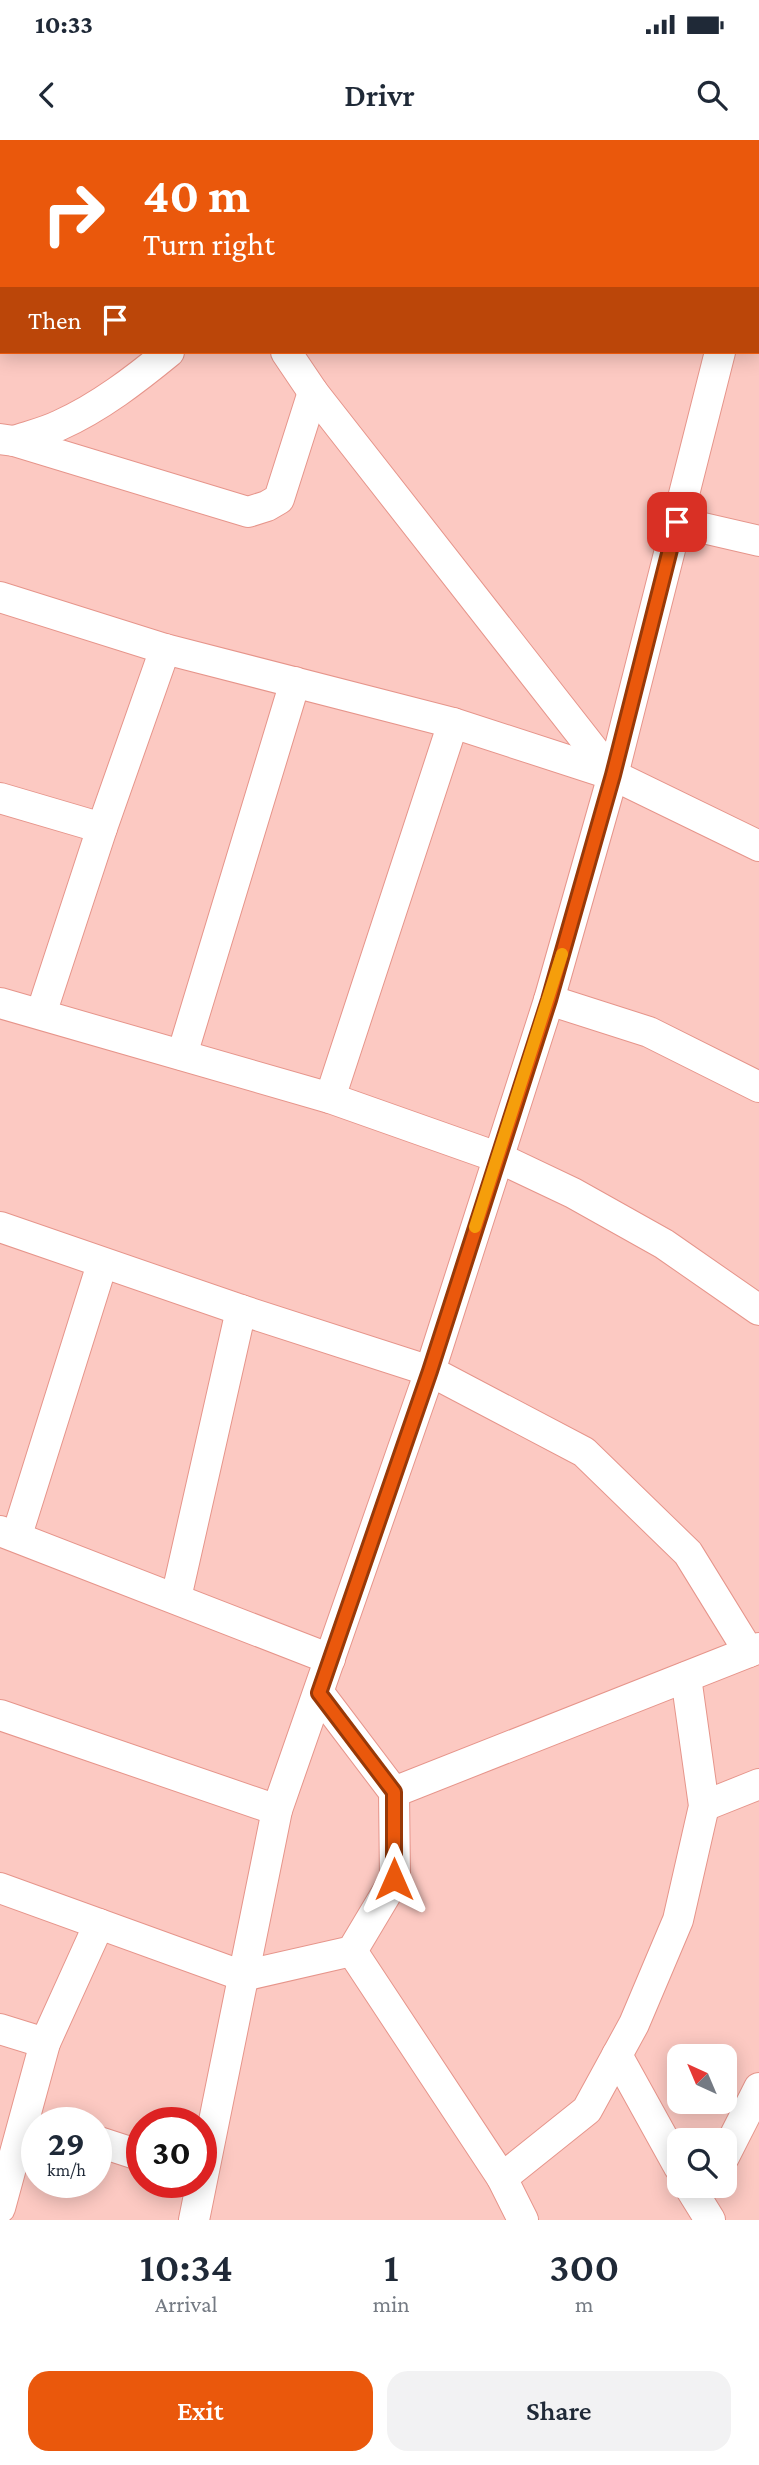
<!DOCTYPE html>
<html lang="en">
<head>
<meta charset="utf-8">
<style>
	body { margin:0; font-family:"Crimson Pro",serif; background:#f2f2f3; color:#1f2937; height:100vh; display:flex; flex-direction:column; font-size:26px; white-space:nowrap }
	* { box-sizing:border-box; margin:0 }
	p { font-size:23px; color:#747a83 }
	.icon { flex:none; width:38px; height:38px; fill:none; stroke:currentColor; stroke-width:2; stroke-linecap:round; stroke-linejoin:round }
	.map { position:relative; height:2080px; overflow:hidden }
	.details { display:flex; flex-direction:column; background:#fff; flex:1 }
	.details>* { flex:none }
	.hud { position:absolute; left:0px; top:0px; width:760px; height:214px; box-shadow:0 4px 18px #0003; background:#ea580c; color:#fff; overflow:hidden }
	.needle { width:46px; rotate:316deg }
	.fabs { position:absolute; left:667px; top:1904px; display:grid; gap:14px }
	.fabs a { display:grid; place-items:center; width:70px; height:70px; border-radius:14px; background:#fff; box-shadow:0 4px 18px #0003; font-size:35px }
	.speed { position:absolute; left:21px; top:1967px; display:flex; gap:14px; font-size:35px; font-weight:700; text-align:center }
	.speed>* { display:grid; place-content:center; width:91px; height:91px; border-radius:50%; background:#fff; box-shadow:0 4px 18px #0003; line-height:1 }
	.speed small { font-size:18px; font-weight:400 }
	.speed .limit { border:10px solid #d22; background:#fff; color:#111 }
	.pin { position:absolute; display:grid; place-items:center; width:60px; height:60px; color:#fff; margin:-30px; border-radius:14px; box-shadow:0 4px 10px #0006 }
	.me { position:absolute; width:77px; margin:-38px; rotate:0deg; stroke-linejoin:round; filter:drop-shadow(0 0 5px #0008) }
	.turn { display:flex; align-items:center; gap:24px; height:147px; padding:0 28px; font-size:32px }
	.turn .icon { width:91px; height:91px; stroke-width:2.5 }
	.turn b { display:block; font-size:49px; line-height:60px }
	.then { display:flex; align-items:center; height:66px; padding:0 28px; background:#0003; gap:14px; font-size:26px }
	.eta { display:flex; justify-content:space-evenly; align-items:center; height:119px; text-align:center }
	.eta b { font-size:42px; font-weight:600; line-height:49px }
	.button { display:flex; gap:14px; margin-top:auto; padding:14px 28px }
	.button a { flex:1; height:80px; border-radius:21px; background:#ea580c; color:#fff; font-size:28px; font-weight:600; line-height:80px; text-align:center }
	.button a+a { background:#f2f2f3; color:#1f2937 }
	.status { display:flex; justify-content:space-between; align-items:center; height:49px; padding:0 35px; background:#fff; direction:ltr }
	.status svg { height:19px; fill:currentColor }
	header { display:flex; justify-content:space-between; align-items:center; height:91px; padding:0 28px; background:#fff; font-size:32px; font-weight:600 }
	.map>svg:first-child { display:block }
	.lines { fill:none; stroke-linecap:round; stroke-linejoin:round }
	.street-casing { stroke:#e6958b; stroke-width:32 }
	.street { stroke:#fff; stroke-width:30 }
	.route-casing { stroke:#983908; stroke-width:18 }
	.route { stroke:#ea580c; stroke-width:12 }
	.slow { stroke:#f59e0b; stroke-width:12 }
</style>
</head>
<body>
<div class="status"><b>10:33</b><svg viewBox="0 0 49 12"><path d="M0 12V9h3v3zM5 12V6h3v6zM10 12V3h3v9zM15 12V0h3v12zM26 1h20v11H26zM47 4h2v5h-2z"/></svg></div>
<header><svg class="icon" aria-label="back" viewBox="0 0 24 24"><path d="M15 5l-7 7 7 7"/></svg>Drivr<svg class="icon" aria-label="search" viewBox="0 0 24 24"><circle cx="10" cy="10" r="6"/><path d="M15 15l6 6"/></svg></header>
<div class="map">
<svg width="759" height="2080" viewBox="0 0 759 2080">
	<rect width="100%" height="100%" fill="#fcc9c2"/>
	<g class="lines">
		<defs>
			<g id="street">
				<path d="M148,0L150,2"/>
				<path d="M581,0L582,2"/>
				<path d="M318,2L319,0"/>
				<path d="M758,35L759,29"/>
				<path d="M0,125H2"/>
				<path d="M286,212L313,252L613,635"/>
				<path d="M0,299L14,301L248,372L267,366L279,359L313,252"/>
				<path d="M14,301C29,296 46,292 60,285C100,267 136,239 169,212"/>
				<path d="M677,382L759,401"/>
				<path d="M0,457L165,509L453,583L613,635L759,706"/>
				<path d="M0,658L102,688"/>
				<path d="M549,860L649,892L759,947"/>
				<path d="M0,863L330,958L497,1017L573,1053L664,1104L759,1170"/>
				<path d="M41,874L102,688L165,509"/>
				<path d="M182,915L295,542"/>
				<path d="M330,958L453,583"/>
				<path d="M0,1087L241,1170L430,1231L584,1312L688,1413L749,1512"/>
				<path d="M0,1391L330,1519"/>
				<path d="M17,1395L102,1124"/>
				<path d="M176,1458L241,1170"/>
				<path d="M0,1575L277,1670L430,1231L549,860L613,635L720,212"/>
				<path d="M394,1652L759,1508"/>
				<path d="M704,1666L759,1644"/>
				<path d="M0,1748L243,1836L352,1811L395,1739L394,1652L319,1553"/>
				<path d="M352,1811L502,2038L523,2080"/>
				<path d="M0,1889L45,1903"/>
				<path d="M617,1915L679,2027"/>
				<path d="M96,2001L142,2016"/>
				<path d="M724,2017L759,1948"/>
				<path d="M502,2038L587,1970L634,1884L678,1780L704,1666L686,1537"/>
				<path d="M689,2046L710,2080"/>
				<path d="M0,2068L45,1903L99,1784"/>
				<path d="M194,2080L277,1670"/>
			</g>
		</defs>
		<use href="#street" class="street-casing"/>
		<use href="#street" class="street"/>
	</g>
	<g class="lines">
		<defs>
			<path id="route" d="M394,1739V1652L319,1553L430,1231L549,860L613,635L677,382"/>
		</defs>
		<use href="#route" class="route-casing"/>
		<use href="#route" class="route"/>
		<path class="slow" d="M475,1087L562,814"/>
	</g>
</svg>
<div class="fabs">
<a><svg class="needle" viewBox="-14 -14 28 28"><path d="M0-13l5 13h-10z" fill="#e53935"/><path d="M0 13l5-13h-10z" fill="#747a83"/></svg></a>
<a><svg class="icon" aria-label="search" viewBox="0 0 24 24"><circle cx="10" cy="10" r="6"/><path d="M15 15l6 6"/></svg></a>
</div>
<div class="speed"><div>29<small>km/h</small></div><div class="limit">30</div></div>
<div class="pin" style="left:677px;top:382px;background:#d93025"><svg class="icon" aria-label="arrive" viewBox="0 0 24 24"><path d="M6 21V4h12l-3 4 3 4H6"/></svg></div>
<svg class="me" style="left:394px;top:1739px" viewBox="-20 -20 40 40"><path d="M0-17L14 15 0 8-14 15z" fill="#ea580c" stroke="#fff" stroke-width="4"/></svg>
<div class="hud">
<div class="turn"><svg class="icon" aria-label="right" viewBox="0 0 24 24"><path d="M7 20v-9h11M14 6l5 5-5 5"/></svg><div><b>40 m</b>Turn right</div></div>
<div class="then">Then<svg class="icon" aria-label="arrive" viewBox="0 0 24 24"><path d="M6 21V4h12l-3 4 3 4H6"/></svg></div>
</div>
</div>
<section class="details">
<div class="eta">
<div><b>10:34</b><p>Arrival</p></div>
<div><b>1</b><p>min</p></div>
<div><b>300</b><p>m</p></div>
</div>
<div class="button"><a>Exit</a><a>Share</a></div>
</section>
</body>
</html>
